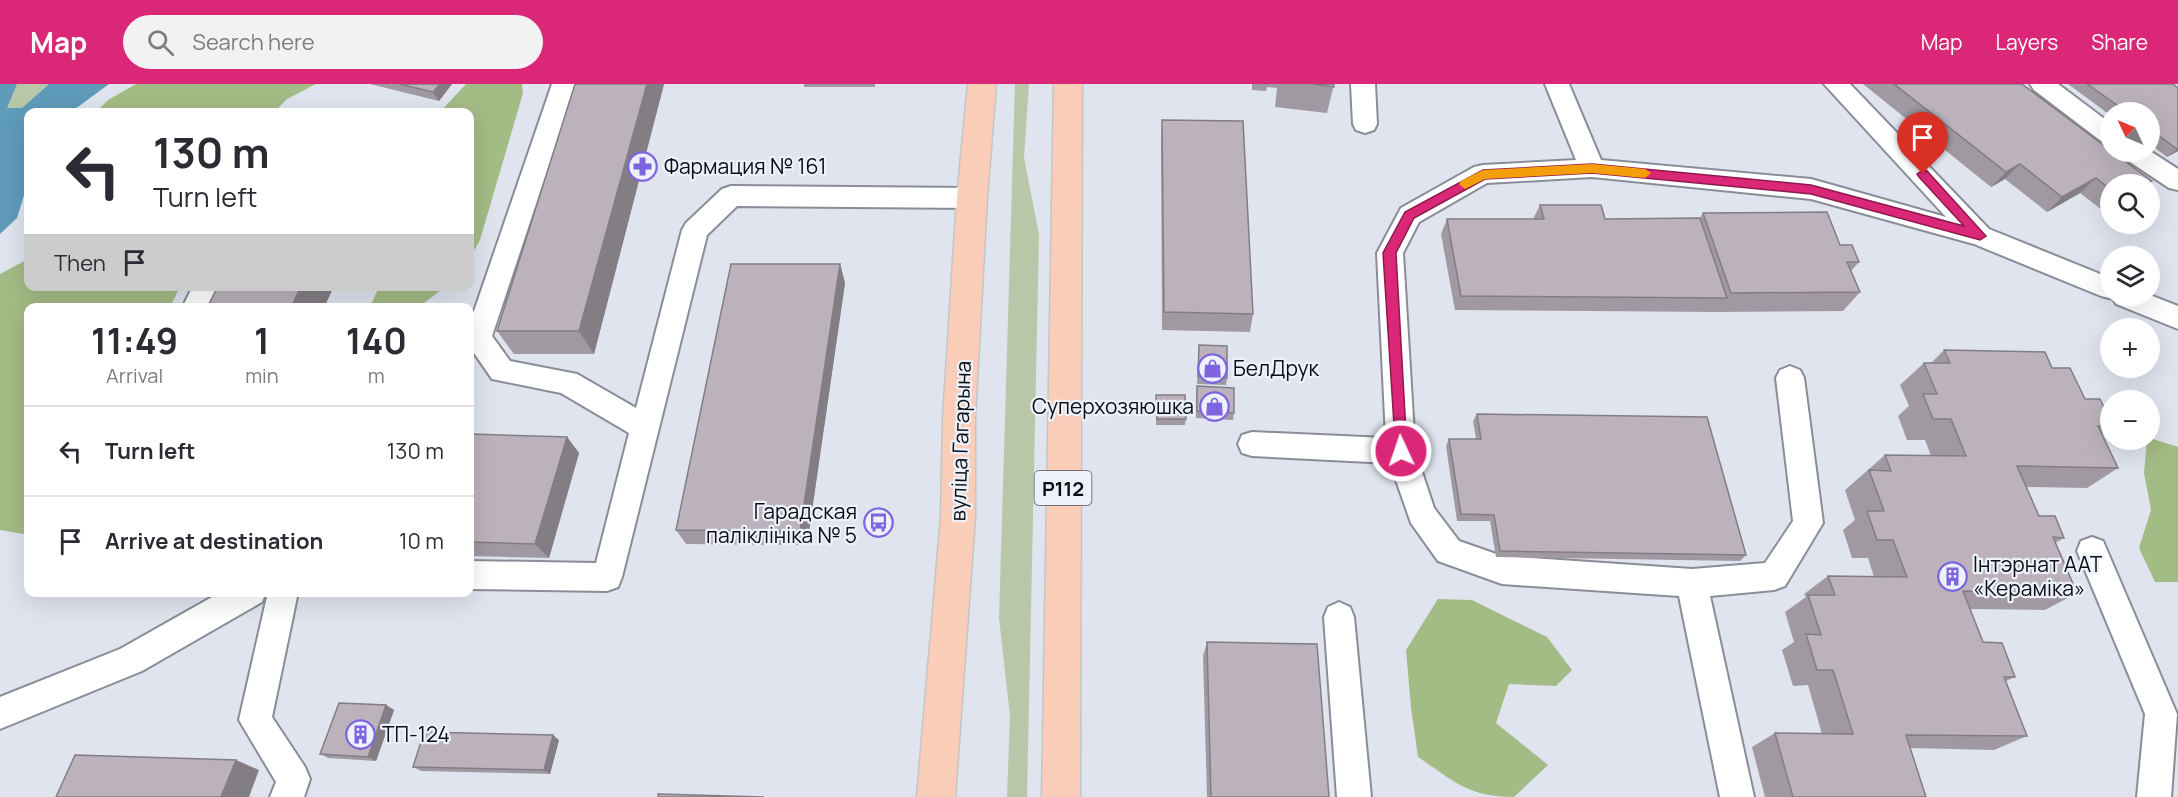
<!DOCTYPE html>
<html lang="en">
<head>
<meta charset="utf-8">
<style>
	body { margin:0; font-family:Manrope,sans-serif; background:#f2f2f3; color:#2b2b33; height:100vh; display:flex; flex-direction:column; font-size:22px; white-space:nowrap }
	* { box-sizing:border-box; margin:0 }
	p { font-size:20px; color:#7c7c81 }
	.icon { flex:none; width:33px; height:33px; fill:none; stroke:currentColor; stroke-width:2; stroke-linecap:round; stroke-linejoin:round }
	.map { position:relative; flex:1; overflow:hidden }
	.panel { position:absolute; left:24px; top:219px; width:450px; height:294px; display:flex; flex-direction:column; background:#fff; border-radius:12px; box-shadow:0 6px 24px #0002 }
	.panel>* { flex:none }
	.guide { position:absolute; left:24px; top:24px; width:450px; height:183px; border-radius:12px; box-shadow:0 6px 24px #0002; background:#fff; color:#2b2b33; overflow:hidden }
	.needle { width:39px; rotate:314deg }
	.tools { position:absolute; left:2100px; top:18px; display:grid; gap:12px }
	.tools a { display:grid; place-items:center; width:60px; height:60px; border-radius:50%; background:#fff; box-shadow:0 6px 24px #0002; font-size:30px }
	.pin { position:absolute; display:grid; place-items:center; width:51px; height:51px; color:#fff; margin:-62px -26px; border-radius:50% 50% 50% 0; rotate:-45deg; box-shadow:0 0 6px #0007 }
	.pin .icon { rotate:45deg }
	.me { position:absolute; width:66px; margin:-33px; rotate:357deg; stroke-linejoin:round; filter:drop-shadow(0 0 4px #0008) }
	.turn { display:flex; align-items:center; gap:21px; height:126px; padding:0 30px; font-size:27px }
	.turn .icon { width:78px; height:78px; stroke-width:2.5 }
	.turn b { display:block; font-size:42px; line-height:51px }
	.then { display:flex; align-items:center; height:57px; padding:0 30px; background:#0003; gap:12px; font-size:22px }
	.eta { display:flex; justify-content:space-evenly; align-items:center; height:102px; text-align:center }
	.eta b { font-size:36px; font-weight:700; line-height:42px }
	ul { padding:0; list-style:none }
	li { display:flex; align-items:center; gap:18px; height:90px; padding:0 30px; border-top:2px solid #e1e1e2 }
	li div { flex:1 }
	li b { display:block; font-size:22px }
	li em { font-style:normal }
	header { display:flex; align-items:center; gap:36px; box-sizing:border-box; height:84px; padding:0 30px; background:#db2777; color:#fff }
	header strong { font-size:28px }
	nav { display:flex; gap:33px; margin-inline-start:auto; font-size:21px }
	.search { width:420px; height:54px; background:#f2f2f3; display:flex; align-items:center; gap:15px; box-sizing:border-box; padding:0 21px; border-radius:33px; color:#7c7c81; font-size:22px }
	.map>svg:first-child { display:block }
	.green { fill:#b8c7a7 }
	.forest { fill:#a3bb85 }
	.water { fill:#5e9cba }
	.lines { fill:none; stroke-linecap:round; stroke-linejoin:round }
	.lane-casing { stroke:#898d98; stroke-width:4 }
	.primary-casing { stroke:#c5c5c6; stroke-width:3 }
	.lane { fill:#fff; fill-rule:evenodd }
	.primary { fill:#facdb8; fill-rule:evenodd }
	.wall { fill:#a199a2 }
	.shaded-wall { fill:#837d84 }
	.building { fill:#bbb2bc; stroke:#837d84; stroke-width:1.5 }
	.route { fill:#db2777; stroke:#8e194d; stroke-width:1.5 }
	.slow { fill:#f59e0b }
	.labels { text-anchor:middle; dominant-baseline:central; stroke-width:4.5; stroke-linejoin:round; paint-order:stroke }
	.shield { fill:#ecf1fc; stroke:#505258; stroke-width:1.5 }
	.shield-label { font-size:20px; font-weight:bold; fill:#0d0e12 }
	.poi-label { font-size:21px; fill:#0d0e12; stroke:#ecf1fc; text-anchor:start }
	.street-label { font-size:21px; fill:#0d0e12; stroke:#ecf1fc }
</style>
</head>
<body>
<header>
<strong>Map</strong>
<div class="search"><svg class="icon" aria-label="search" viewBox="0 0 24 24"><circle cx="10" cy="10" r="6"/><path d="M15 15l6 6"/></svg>Search here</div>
<nav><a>Map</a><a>Layers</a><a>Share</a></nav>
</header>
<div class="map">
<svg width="2178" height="713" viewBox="0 0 2178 713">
	<rect width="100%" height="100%" fill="#dfe4ef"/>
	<g class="green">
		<path d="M17,0H49L22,24H6Z"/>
		<path d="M1015,0H1029L1024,73L1039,151L1027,713H1007L1010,632L999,534Z"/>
	</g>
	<g class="forest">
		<path d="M136,0H316L287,15L274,28H96L108,16Z"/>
		<path d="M466,0H522L523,9L480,156L470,174V28H440Z"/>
		<path d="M28,175V202L180,203L170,223L28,224V447L23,450L0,446V190Z"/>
		<path d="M379,203V202L445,203L419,223H370Z"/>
		<path d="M2150,354L2178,363V498H2155L2139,464L2151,426L2144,389L2147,356Z"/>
		<path d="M1438,515L1472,516L1547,553L1572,586L1556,602L1509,600L1496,639L1548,681L1514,713C1468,713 1454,697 1418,673L1411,623L1406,566Z"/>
	</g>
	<path class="water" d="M0,0H17L7,24H22L49,0H109L71,28H28V98L17,134L0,150Z"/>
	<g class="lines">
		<defs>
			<g id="lane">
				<path d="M552,0H576L492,252L510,277L577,290L636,324L682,146L686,139L722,105L731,102L972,104L981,107L985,114L981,121L972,124L737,122L707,151L622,493L618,503L607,507L470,505V477L596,479L629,349L561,309L492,295L470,263V239Z"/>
				<path d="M1351,0H1375L1377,40L1374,46L1365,49L1356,46L1353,40Z"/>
				<path d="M1545,0H1569L1601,76L1811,95L1946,133L1824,0H1850L1989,145L2110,194V212L2150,211L2178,222V245L2116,220L2113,215L2101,212L1974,160L1811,115L1592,93L1487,99L1419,138L1403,169L1415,367L1434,424L1459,457L1502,472L1692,485L1765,479L1793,437L1776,294L1780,286L1790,282L1800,286L1804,294L1823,439L1785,502L1774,506L1710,512L1754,713H1720L1679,512L1502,500L1438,477L1411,439L1390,379L1252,372L1242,369L1238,360L1242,351L1252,348L1386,354L1377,169L1401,124L1474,83L1483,81L1576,76Z"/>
				<path d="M2030,0H2058L2110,39V60L2101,57L2034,6Z"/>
				<path d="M2150,67L2178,85V106L2169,104L2124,74L2121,68Z"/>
				<path d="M193,202H219L209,224H182Z"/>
				<path d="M2092,453L2103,457L2177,630L2171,713H2137L2145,630L2077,467L2081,457Z"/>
				<path d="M221,508H266L262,518L142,587L0,645V613L120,565Z"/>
				<path d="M268,508H298L272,633L305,683L310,695L304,713H270L276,698L239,636Z"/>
				<path d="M1339,518L1350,523L1354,533L1371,713H1337L1324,533L1328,523Z"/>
			</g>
			<g id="primary">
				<path d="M968,0H996L987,114L975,334V433L955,713H917L941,433L943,334L957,114Z"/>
				<path d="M1054,0H1082L1080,713H1042Z"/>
			</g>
		</defs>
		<use href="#lane" class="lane-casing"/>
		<use href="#primary" class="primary-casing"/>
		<use href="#lane" class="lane"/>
		<use href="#primary" class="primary"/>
	</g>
	<g class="wall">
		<path d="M370,0H452L439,17Z"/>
		<path d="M575,0H664L594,270H514L497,247Z"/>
		<rect x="804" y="0" width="71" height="3"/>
		<path d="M1251,0H1334L1327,29L1275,23L1277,4L1267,3L1266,7L1252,6V0Z"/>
		<path d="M1863,0H2022L2152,97L2147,100H2110V126L2106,129L2080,109L2047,128L2005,95L1991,103Z"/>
		<path d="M2068,0H2173L2178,67L2167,73L2150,60V28H2110V31Z"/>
		<path d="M1162,36L1253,230L1250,248L1162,246L1161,56Z"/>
		<path d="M1540,121L1605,135L1700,134L1703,129L1859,178L1851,187L1860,208L1843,227L1717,228L1455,226L1441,150L1447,135H1533Z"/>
		<path d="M840,180L845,199L807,461L686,460L676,446Z"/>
		<path d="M1199,261L1227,294L1226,301L1197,300Z"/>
		<path d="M1944,266L2052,284L2085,315L2110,336V344L2102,350L2118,384L2087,404L2026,403L2039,432L2064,454L2055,459L2077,509L2045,526L1970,525L1983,558L2015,593L2006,597L2027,652L1994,666L1910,664L1926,713H1765L1752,663L1775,649L1822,650L1808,601L1793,602L1782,566L1794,558L1785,528L1806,513L1804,510L1828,492L1874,493L1868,474H1852L1843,446L1855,436L1845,406L1885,371L1931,372L1925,356H1907L1898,332L1909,322L1900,301L1924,279H1931Z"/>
		<path d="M1197,302L1234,329L1233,336L1196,334V309Z"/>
		<path d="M1156,311L1186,335L1185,341H1156Z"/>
		<path d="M1477,330L1746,471L1740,477L1496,473L1490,437H1457L1446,362L1449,355H1476L1473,337Z"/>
		<path d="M470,350L567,353L579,369L549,474L470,472Z"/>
		<path d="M1207,558L1329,713H1207L1203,572Z"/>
		<path d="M386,621L394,626L376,677L328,674L320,670Z"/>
		<path d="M559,656L550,690L421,687L413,683Z"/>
	</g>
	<g class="shaded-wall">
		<path d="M440,0H452L439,17L433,8Z"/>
		<path d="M647,0H664L594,270L579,247Z"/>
		<path d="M2178,64V67L2167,73L2177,65Z"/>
		<path d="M2020,80L2005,95L1991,103L2006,88Z"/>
		<path d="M2096,94L2080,109L2047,128L2062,113Z"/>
		<path d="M840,180L845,199L807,461L800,447Z"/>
		<path d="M301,202H334L324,224H291Z"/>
		<path d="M567,353L579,369L549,474L535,460Z"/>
		<path d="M386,621L394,626L376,677L368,673Z"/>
		<path d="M553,651L559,656L550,690L544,686Z"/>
		<path d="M236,676L259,686L249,713H221Z"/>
	</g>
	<g class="building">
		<path d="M399,0H440L433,8Z"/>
		<path d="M575,0H647L579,247H497Z"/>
		<path d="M1313,0H1334V3Z"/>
		<path d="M1894,0H2022L2110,66V68H2112L2152,97L2145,100H2110V105L2096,94L2062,113L2020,80L2006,88Z"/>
		<path d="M2087,0H2173L2178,4V64L2177,65L2150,45V28H2127Z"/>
		<path d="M1162,36L1243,37L1253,230L1164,228Z"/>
		<path d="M1540,121H1601L1605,135L1700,134L1727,214L1461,212L1447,135H1544Z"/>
		<path d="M1827,128L1840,161H1852L1859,178H1847L1860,208L1731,209L1703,129Z"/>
		<path d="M731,180H840L800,447L676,446Z"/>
		<path d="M218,202H301L291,224H207Z"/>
		<path d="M1199,261L1227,262V294L1198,293Z"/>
		<path d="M1944,266L2045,268L2052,284H2070L2085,315H2100L2110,336V342H2098L2118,384L2017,382L2039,432H2055L2064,454L2053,453L2077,509L1963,507L1983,558L2002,559L2015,593H2004L2027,652L1906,651L1926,713H1793L1775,649L1853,650L1833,586H1817L1806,550L1821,551L1808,511H1835L1828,492L1907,493L1893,456H1877L1867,427H1884L1869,386L1891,387L1885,371L1966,372L1951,335H1933L1923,310H1937L1924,279H1950Z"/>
		<path d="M1197,302L1234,304V329L1197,327Z"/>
		<path d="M1156,311H1185L1186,335H1157Z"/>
		<path d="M1477,330L1707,333L1746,471L1500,467L1494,431L1461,430L1449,355H1481Z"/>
		<path d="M470,350L567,353L535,460L470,458Z"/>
		<path d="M1207,558L1317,560L1329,713H1211Z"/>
		<path d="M339,619L386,621L368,673L320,670Z"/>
		<path d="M424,648L553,651L544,686L413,683Z"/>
		<path d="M75,671L236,676L221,713H56Z"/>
		<path d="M658,710L764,713H658Z"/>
	</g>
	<path class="route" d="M1592,80L1811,101L1964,142L1919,93L1917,90L1923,86L1927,87L1986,152L1980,156L1811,110L1592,89L1485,95L1414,134L1396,169L1407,367L1405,372H1396L1383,169L1405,128L1483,86Z"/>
	<path class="slow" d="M1592,80L1645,85L1651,89L1645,94L1592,89L1485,95L1465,105L1459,100L1461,97L1483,86Z"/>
	<defs>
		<symbol id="pharmacy-ring" viewBox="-11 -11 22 22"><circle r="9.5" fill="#ecf1fc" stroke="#7f64df" stroke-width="1.5"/><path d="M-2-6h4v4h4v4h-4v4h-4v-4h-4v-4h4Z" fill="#7f64df"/></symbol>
		<symbol id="shop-ring" viewBox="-11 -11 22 22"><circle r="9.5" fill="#ecf1fc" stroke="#7f64df" stroke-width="1.5"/><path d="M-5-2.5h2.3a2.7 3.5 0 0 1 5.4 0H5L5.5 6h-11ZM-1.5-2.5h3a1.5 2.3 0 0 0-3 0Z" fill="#7f64df"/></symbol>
		<symbol id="bus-ring" viewBox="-11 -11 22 22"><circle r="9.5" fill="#ecf1fc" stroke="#7f64df" stroke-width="1.5"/><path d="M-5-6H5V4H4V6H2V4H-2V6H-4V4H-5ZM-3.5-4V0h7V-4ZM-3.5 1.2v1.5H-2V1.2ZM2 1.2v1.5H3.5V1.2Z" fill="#7f64df"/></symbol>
		<symbol id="building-ring" viewBox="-11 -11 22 22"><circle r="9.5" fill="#ecf1fc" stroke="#7f64df" stroke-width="1.5"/><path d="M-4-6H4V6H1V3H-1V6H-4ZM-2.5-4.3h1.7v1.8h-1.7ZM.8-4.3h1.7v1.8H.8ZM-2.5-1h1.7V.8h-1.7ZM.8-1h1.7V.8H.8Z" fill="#7f64df"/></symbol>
	</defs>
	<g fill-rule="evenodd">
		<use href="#pharmacy-ring" x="626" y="66" width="33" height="33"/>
		<use href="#shop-ring" x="1196" y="268" width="33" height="33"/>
		<use href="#shop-ring" x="1198" y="306" width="33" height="33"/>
		<use href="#bus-ring" x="862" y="422" width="33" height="33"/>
		<use href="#building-ring" x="1936" y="476" width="33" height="33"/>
		<use href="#building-ring" x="344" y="634" width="33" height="33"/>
	</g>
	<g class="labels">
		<rect class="shield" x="1034.5" y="387" width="57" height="34" rx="4.5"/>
		<g class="shield-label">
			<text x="1063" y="404">Р112</text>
		</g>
		<g class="poi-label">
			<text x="664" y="82">Фармация № 161</text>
			<text x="1233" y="284">БелДрук</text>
			<text x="1194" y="322" text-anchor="end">Суперхозяюшка</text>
			<text x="857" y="427" text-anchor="end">Гарадская<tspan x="857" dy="24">паліклініка № 5</tspan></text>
			<text x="1973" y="480">Інтэрнат ААТ<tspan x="1973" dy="24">«Кераміка»</tspan></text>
			<text x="382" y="650">ТП-124</text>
		</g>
		<g class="street-label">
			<text transform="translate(960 357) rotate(-88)">вуліца Гагарына</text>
		</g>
	</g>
</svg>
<div class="tools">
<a><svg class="needle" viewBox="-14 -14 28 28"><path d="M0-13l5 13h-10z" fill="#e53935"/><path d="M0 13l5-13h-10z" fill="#7c7c81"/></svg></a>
<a><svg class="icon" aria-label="search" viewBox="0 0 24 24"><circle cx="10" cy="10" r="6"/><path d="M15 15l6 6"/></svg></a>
<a><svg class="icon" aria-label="layers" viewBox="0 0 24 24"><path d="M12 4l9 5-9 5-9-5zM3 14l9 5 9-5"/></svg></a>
<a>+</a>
<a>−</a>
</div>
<div class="pin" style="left:1923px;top:90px;background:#d93025"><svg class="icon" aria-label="arrive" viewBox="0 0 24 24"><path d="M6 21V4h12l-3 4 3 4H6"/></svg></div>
<svg class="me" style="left:1401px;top:367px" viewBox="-20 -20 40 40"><circle r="17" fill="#db2777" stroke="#fff" stroke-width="3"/><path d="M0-11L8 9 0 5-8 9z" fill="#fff"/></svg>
<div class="guide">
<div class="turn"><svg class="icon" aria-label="left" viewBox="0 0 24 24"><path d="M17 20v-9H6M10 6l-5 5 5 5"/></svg><div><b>130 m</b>Turn left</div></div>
<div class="then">Then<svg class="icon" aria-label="arrive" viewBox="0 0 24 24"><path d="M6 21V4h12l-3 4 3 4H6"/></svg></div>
</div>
<section class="panel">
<div class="eta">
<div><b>11:49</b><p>Arrival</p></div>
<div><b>1</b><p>min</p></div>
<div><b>140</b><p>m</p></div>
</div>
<ul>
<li><svg class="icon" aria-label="left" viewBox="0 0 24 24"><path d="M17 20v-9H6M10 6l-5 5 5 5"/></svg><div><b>Turn left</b></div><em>130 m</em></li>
<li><svg class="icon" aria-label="arrive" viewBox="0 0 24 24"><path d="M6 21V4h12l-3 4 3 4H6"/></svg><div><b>Arrive at destination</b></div><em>10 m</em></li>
</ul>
</section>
</div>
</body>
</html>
